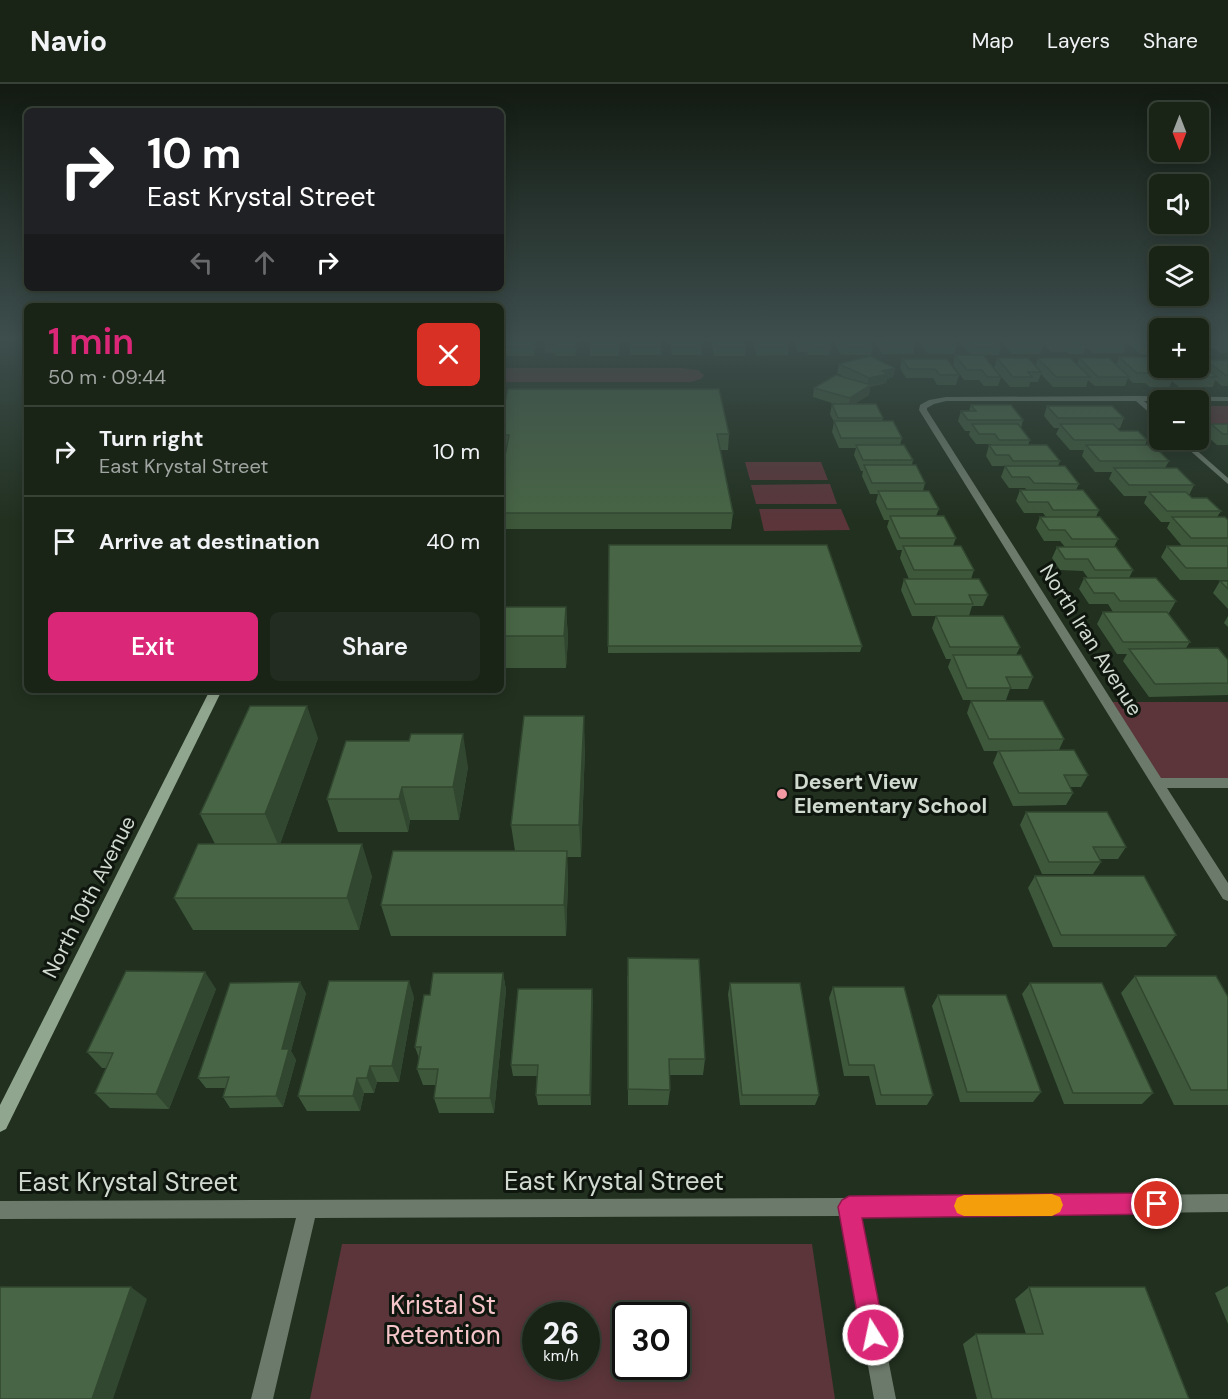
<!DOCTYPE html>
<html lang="en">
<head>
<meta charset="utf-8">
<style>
	body { margin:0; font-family:"DM Sans",sans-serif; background:#222c20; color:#f1f3f6; height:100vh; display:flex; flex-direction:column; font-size:22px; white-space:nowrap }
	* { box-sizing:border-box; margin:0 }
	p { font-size:20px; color:#9fa4a1 }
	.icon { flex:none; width:33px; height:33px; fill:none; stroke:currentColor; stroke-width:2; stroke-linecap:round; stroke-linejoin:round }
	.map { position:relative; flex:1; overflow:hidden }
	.side { position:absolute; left:24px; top:219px; width:480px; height:390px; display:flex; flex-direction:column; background:#192417; border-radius:9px; box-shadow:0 3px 15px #0003,0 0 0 2px #374136 }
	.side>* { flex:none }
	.banner { position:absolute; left:24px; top:24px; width:480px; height:183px; border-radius:9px; box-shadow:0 3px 15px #0003,0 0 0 2px #374136; background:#202124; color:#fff; overflow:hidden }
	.needle { width:39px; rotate:180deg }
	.fabs { position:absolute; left:1149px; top:18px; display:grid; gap:12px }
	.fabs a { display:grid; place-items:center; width:60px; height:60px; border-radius:9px; background:#192417; box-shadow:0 3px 15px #0003,0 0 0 2px #374136; font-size:30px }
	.speed { position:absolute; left:522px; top:1218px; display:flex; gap:12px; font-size:30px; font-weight:700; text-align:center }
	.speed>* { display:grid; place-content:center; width:78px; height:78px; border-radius:50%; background:#192417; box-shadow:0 3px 15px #0003,0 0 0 2px #374136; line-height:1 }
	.speed small { font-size:15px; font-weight:400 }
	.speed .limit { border:3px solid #111; border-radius:9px; background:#fff; color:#111 }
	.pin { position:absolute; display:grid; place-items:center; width:51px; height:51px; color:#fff; margin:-26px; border:3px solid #fff; border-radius:50%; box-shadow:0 2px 6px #0007 }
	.me { position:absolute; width:66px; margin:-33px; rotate:350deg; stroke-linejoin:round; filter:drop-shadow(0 0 4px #0008) }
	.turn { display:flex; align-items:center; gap:21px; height:126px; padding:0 24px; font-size:27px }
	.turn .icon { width:78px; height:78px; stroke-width:2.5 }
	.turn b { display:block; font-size:42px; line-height:51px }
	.lanes { display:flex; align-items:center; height:57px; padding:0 24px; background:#0003; justify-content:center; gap:30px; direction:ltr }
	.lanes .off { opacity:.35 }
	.round { display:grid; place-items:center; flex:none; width:63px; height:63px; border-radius:9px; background:#222c20 }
	.overview { display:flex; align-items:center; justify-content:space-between; height:102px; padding:0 24px }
	h1 { font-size:36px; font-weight:600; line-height:45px; color:#db2777 }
	.button { display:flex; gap:12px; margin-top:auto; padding:12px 24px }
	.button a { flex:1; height:69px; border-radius:9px; background:#db2777; color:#fff; font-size:24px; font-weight:600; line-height:69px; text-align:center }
	.button a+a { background:#222c20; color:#f1f3f6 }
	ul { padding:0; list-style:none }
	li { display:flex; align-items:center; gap:18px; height:90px; padding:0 24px; border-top:2px solid #374136 }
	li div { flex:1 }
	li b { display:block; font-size:22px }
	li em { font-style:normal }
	header { display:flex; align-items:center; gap:36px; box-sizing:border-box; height:84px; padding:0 30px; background:#192417; border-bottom:2px solid #374136 }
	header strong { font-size:28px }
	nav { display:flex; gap:33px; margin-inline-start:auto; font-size:21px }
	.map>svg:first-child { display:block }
	.green { fill:#5b353a; fill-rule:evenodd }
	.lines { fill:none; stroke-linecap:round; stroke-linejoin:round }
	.minor { fill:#6c7a6b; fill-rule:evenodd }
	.secondary { fill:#91a68e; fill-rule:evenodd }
	.wall { fill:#3e583b }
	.shaded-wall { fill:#324730 }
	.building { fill:#486645; stroke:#324730; stroke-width:1.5 }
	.route { fill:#db2777; stroke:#8e194d; stroke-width:1.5 }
	.slow { fill:#f59e0b }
	.poi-dot { fill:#f49aa5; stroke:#0f160e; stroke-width:2 }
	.labels { text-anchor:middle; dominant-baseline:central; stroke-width:6; stroke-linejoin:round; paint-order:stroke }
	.street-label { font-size:21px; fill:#d0dacf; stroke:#0f160e }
	.poi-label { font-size:21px; font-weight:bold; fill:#d0dacf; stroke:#0f160e; text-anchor:start }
	.near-street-label { font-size:26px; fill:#d0dacf; stroke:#0f160e }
	.near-park-label { font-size:26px; fill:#f5c5c9; stroke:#0f160e }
</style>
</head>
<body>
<header>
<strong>Navio</strong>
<nav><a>Map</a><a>Layers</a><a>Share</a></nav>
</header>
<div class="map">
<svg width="1228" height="1315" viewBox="0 0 1228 1315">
	<rect width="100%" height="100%" fill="#21301f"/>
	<g class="green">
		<path d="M501,284H681L698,286L704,291L701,295L691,298H501Z"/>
		<path d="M1198,322H1228V346H1199Z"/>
		<path d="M745,378H821L828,396H750Z"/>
		<path d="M830,400L837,420H756L751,401Z"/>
		<path d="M759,425H841L850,446L764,447Z"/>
		<path d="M1107,618H1228V699H1158Z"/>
		<path d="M342,1160H812L835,1315H310ZM536,1232H586V1282H536ZM626,1232H676V1282H626Z"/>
	</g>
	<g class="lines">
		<g class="minor">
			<path d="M1137,312L1228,313V317H1144L1160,332V338L1136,317H946L934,320L927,324V326L1161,694H1228V704H1167L1228,799V817L1223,815L919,326L920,321L929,316L946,313Z"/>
			<path d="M1178,356H1185L1228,394V400Z"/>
			<path d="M1228,1110V1128L860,1132L896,1315H874L841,1132L315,1134L273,1315H251L296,1134L0,1135V1117L849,1114Z"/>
		</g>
		<path class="secondary" d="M210,606H222L6,1045L0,1048V1021Z"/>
	</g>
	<g class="wall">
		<path d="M506,254H537L534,272H505L504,263Z"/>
		<path d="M545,254H578L575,272H555V269H545L544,260Z"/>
		<path d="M619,254V272H590V263Z"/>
		<path d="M629,254L661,262V271H630Z"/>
		<path d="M670,254H701L702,262V271H672Z"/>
		<path d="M710,254H743L746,262L745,272H714Z"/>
		<path d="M752,254H785L789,262L788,271L757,272Z"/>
		<path d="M793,254H827L831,262L829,271H808L807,268H798Z"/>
		<path d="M832,254H868L873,262L871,271H841Z"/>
		<path d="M873,254H910L915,261L913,270H882Z"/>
		<path d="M917,254H951L957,260L954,270H928L917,255Z"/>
		<path d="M957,254H994L1001,262L999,271H981L1001,293L998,302H984L979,296H964L953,281L955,271H971L957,255Z"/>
		<path d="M998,254H1036L1043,261L1040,270H1012Z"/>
		<path d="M1038,254H1119L1126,260L1123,269H1093L1086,263L1083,270H1069L1067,268H1051Z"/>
		<path d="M1123,254H1160V271H1141Z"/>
		<path d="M1198,254H1228V269H1220L1212,263L1208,271H1198Z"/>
		<path d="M1119,273L1158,280L1160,276V284H1198L1202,282L1205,276H1228V302H1222L1215,296L1213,303H1179L1172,297L1169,303H1150L1145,299H1133L1128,294L1125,302H1095L1088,296L1086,303H1053L1041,290L1038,298H1030L1029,303H1010L994,284L997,274L1035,282L1038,274L1077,280L1079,274L1116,281Z"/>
		<path d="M902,275L959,291L956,301H937L933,294H906L900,284Z"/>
		<path d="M839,280L895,284L893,293L887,295L886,299L870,303L869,311L854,320L883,334L882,337L902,354L900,361L913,376L912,381L925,399L923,407L939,425L936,432L956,454L953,462L974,486L971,495L988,511L983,522H972L969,532H912L901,506L904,495H909L900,474L902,466H897L887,443L889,436H884L876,418L878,410H870L862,392L863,387H861L854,371L856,364H839L832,348L834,338L830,330L832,320H835L813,313L814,304L846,294L837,289Z"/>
		<path d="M971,321L1023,336L1021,344L1030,356L1028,361L1060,377L1058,382L1079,400L1076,406L1099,426L1096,433L1118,455L1114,463L1133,486L1129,494L1176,517L1169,529H1168L1190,558L1186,564L1228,576V611L1149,613L1123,577L1127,570H1117L1097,540L1103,528H1113L1108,520H1089L1079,505L1084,494H1088L1083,487L1060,486L1052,474L1057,463H1065L1060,457H1044L1036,444L1040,433H1046L1043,429H1024L1016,417L1020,406H1027L1025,404H1009L1001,393L1005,382H992L986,372L989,361H992L991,360H976L969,351L970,347H965L958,337L961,327H969Z"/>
		<path d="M1047,322L1124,334L1120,344H1117L1120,347L1147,356L1145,361L1169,377L1165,384L1194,401L1189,411L1192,414L1221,427L1217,433L1228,436V496H1180L1161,473L1167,462H1182L1167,444L1170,438H1161L1144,419L1147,412H1124L1109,395L1112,388H1095L1082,372L1084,366H1070L1056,350L1059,344H1054L1044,332Z"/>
		<path d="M501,336L729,350L728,366H720L733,429L731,445H501V393L506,367H501Z"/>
		<path d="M1211,340H1228V361H1217L1206,351Z"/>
		<path d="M609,461L862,562L860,568L608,569Z"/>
		<path d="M1220,497H1228V525L1213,509Z"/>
		<path d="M501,523H566L568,555L566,584H501Z"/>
		<path d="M936,532L1020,563L1016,571L1033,593L1028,605H1010L1006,616H963L948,583L951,575H946L932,544Z"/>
		<path d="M1228,532V543L1224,539Z"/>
		<path d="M971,617L1064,655L1059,666L1088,691L1081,703H1070L1073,709L1066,721L1013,722L993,679L998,667H984L967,629Z"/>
		<path d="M318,654L280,760L372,792L359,846H193L174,814L215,760L200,730Z"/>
		<path d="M585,664L581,773H567L568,799L566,852H391L381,821L515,767L511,741Z"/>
		<path d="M468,683L459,736H410L408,748H338L327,715Z"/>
		<path d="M1026,728L1126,763L1118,775H1099L1101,778L1093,790H1042L1020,741Z"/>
		<path d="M1035,792L1176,851L1166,863H1053L1028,804Z"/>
		<path d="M503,889L506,906L494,1029H439L434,1014L436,1001H423L417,985L419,974L415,963L430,911Z"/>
		<path d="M627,891L705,975L703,991H669L670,1006L668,1021H628Z"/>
		<path d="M1135,892L1228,913V1021H1174L1121,909Z"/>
		<path d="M730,899L819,1011L815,1021H740L728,910Z"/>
		<path d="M1030,899L1153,1009L1142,1020H1064L1022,910Z"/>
		<path d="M833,903L933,1011L927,1021H876L869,992H844L829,914Z"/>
		<path d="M216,905L169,1025L110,1024L95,1009L106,984H102L87,968Z"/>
		<path d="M592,905L591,1021H538L536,1011L537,992H513L511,981Z"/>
		<path d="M306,909L291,967L296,976L283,1023L230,1024L223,1013L225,1004H206L198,994Z"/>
		<path d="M938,911L1041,1008L1033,1018H960L932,922Z"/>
		<path d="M414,913L399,998H377L374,1009H364L360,1027H307L298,1012Z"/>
		<path d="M1228,1202V1240L1215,1209Z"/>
		<path d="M1029,1203L1189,1315H977L963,1260L976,1250H1026L1015,1215Z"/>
	</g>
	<g class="shaded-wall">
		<path d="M535,254H537V256L534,272L533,263Z"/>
		<path d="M576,254H578V255L575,272V263Z"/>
		<path d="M895,284L893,293L887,295L886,299L870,303L869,311L848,324L850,314L867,303L869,294L882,287Z"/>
		<path d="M566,523L568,555L566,584L564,552Z"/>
		<path d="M307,622L318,654L279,763L265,730Z"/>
		<path d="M584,632L585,664L581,773L579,741Z"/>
		<path d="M463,650L468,683L459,736L453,703Z"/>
		<path d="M402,703L410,736L408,748L399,715Z"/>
		<path d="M362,760L372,792L359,846L347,814Z"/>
		<path d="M567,767L568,799L566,852L564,821Z"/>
		<path d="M205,888L216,905L169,1025L156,1010Z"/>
		<path d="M503,889L506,906L494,1029L490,1014Z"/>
		<path d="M409,897L414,913L399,998L392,982Z"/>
		<path d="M300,898L306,909L291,967L296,976L283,1023L276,1012L282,965Z"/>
		<path d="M592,905L593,916L591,1021L590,1011Z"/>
		<path d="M370,982L377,998L374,1009L367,994Z"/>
		<path d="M357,994L364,1009L360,1027L353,1012Z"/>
		<path d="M131,1203L147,1215L113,1315H92Z"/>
	</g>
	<g class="building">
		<path d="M506,254H535L533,263H504Z"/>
		<path d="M545,254H576L575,263H555V260H544Z"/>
		<rect x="590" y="254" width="29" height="9"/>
		<path d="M629,254H660L661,262H630Z"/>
		<path d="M671,254H701L702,262H672Z"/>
		<path d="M712,254H743L746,262H714Z"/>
		<path d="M755,254H785L789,262H758Z"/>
		<path d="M797,254H827L831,262H809L808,259H800Z"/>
		<path d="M838,254H868L873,262H843Z"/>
		<path d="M880,254H910L915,261H884Z"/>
		<path d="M925,254H951L957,260H930Z"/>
		<path d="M966,254H994L1001,262H974Z"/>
		<path d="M1009,254H1036L1043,261H1015Z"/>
		<path d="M1049,254H1079L1087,261H1073L1070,258H1054Z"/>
		<path d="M1090,254H1119L1126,260H1096Z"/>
		<path d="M1136,254H1160V261H1145Z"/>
		<path d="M1198,254H1202L1212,261H1198Z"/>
		<path d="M1216,254H1228V260H1225Z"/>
		<path d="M955,271H983L1001,293H987L982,286H967Z"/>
		<path d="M870,272L895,284L882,287L888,290L869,294L839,280Z"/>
		<path d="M1119,273H1149L1160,281V284H1162L1174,293H1154L1150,289H1137Z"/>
		<path d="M997,274H1028L1041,288H1028L1032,293H1013Z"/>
		<path d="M1038,274H1070L1090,293H1056Z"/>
		<path d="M1079,274H1109L1129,293H1098Z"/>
		<path d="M902,275H947L959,291H940L935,285H909Z"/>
		<path d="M1205,276H1228V292H1227Z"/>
		<path d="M1198,278L1217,293H1183L1172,284H1198Z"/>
		<path d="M836,291L871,301L850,314L814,304Z"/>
		<path d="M508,305H719L729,350H717L733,429H501V393L509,351H501V336Z"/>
		<path d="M832,320H876L883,334H838Z"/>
		<path d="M971,321H1011L1023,336H968L961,327H976Z"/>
		<path d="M1047,322H1112L1124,334H1058Z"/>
		<path d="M834,337H893L902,354H841Z"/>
		<path d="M972,340H1018L1030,356H999L995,350H979Z"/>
		<path d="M1060,340H1113L1120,347H1138L1147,356H1074Z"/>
		<path d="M1211,340H1228V350H1223Z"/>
		<path d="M856,361H904L913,376H863Z"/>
		<path d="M989,361H1047L1060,377H1013L1009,371H996Z"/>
		<path d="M1086,361H1153L1169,377H1100Z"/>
		<path d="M864,381H916L925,399H872Z"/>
		<path d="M1005,382H1065L1079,400L1034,399L1029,393H1012Z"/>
		<path d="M1114,384H1177L1194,401H1129Z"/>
		<path d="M1020,406H1083L1099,426H1053L1048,418H1028Z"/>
		<path d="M878,407H929L939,425H887Z"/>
		<path d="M1149,408H1186L1192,414H1207L1221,427H1167Z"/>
		<path d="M890,432H944L956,454H900Z"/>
		<path d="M1040,433H1100L1118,455H1072L1065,446H1049Z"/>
		<path d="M1172,433H1225L1228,436V454H1191Z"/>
		<path d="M609,461H827L862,562H608Z"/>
		<path d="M903,462H961L974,486H914Z"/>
		<path d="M1167,462H1228V484H1186Z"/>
		<path d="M1057,463H1116L1133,486H1095L1088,475H1065Z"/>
		<path d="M1084,494H1156L1176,517H1120L1114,509H1094Z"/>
		<path d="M904,495H979L988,511H969L973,520H915Z"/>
		<path d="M1220,497H1228V505Z"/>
		<path d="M501,523H566L564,552H501Z"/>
		<path d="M1103,528H1167L1190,558H1123Z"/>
		<path d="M936,532H1003L1020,563H950Z"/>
		<path d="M1218,564L1228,576V599L1155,600L1129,565Z"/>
		<path d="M953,571H1021L1033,593H1006L1011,604H967Z"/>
		<path d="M971,617H1043L1064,655H989Z"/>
		<path d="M250,622H307L265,730H200Z"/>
		<path d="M524,632H584L579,741H511Z"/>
		<path d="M411,650H463L453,703H402L399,715H327L346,657H409Z"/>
		<path d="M1074,666L1088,691H1064L1073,709H1019L999,667Z"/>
		<path d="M1026,728H1107L1126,763H1093L1101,778H1049Z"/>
		<path d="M198,760H362L347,814H174Z"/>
		<path d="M393,767H567L564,821H381Z"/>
		<path d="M1035,792H1144L1176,851H1061Z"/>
		<path d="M628,874L699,875L705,975H669L670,1006L628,1005Z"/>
		<path d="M126,887L205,888L156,1010L95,1009L113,969L87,968Z"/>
		<path d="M433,889H503L490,1014H434L438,985H417L421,963H415L424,911H430Z"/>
		<path d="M1135,892H1216L1228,913V1006H1191Z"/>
		<path d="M329,897H409L392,982H370L367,994H357L353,1012H298Z"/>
		<path d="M300,898L282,965H289L276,1012L223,1013L229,993L198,994L230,899Z"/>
		<path d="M730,899H800L819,1011H742Z"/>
		<path d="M1030,899H1102L1153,1009H1073Z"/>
		<path d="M833,903H904L933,1011H881L874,981H849Z"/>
		<path d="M518,905H592L590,1011H536L538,981H511Z"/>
		<path d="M938,911H1006L1041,1008H967Z"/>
		<path d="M0,1203H131L92,1315H0Z"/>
		<path d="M1029,1203H1145L1189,1315H992L976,1250H1043Z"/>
	</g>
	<linearGradient id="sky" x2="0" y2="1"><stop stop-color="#121a11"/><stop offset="0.58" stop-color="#3d4e4d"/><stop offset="1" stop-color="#3d4e4d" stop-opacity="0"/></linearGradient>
	<rect width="1228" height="438" fill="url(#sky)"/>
	<path class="route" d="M1157,1109L1164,1112L1168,1120L1164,1127L1157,1130L862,1134L885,1251L881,1259L873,1263L865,1259L861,1251L838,1123L842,1116L849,1112Z"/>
	<path class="slow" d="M1052,1110L1060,1113L1063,1121L1060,1128L1052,1132H964L957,1129L954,1122L957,1114L964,1111Z"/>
	<circle class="poi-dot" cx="782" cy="710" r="6"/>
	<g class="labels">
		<g class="street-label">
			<text transform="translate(1091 556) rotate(58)">North Iran Avenue</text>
			<text transform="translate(89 813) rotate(-63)">North 10th Avenue</text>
		</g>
		<g class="poi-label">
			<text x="794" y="698">Desert View<tspan x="794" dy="24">Elementary School</tspan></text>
		</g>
		<g class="near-street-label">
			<text x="614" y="1097">East Krystal Street</text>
			<text x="128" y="1098">East Krystal Street</text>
		</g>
		<g class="near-park-label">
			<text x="443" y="1221">Kristal St<tspan x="443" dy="30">Retention</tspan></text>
		</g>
	</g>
</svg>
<div class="fabs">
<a><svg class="needle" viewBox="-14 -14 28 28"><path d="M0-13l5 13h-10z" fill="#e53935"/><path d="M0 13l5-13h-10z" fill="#9fa4a1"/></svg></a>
<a><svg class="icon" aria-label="sound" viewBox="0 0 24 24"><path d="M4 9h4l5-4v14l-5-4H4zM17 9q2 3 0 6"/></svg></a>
<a><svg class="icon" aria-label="layers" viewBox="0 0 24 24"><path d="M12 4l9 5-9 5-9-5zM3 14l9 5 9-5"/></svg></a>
<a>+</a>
<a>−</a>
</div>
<div class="speed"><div>26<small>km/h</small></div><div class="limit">30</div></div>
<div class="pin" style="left:1157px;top:1120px;background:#d93025"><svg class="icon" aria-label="arrive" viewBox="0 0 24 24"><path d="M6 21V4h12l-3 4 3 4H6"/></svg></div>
<svg class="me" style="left:873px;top:1251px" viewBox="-20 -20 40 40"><circle r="17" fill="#db2777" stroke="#fff" stroke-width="3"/><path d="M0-11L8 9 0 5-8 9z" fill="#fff"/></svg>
<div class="banner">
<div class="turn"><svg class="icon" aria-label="right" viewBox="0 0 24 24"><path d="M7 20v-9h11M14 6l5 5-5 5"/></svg><div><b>10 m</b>East Krystal Street</div></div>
<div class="lanes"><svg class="icon off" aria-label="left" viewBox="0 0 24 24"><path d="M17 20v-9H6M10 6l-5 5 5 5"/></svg><svg class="icon off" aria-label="ahead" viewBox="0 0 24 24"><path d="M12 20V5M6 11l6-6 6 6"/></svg><svg class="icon" aria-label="right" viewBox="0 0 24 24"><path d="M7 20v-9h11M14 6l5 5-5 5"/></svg></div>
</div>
<section class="side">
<div class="overview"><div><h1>1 min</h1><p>50 m · 09:44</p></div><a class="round" style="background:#d93025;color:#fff"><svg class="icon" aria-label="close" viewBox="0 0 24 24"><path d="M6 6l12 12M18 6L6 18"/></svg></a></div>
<ul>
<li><svg class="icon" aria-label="right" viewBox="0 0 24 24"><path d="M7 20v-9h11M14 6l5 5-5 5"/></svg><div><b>Turn right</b><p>East Krystal Street</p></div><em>10 m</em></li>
<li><svg class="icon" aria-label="arrive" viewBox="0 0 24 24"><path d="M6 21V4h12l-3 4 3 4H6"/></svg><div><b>Arrive at destination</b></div><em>40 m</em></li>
</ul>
<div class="button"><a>Exit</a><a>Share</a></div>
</section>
</div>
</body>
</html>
